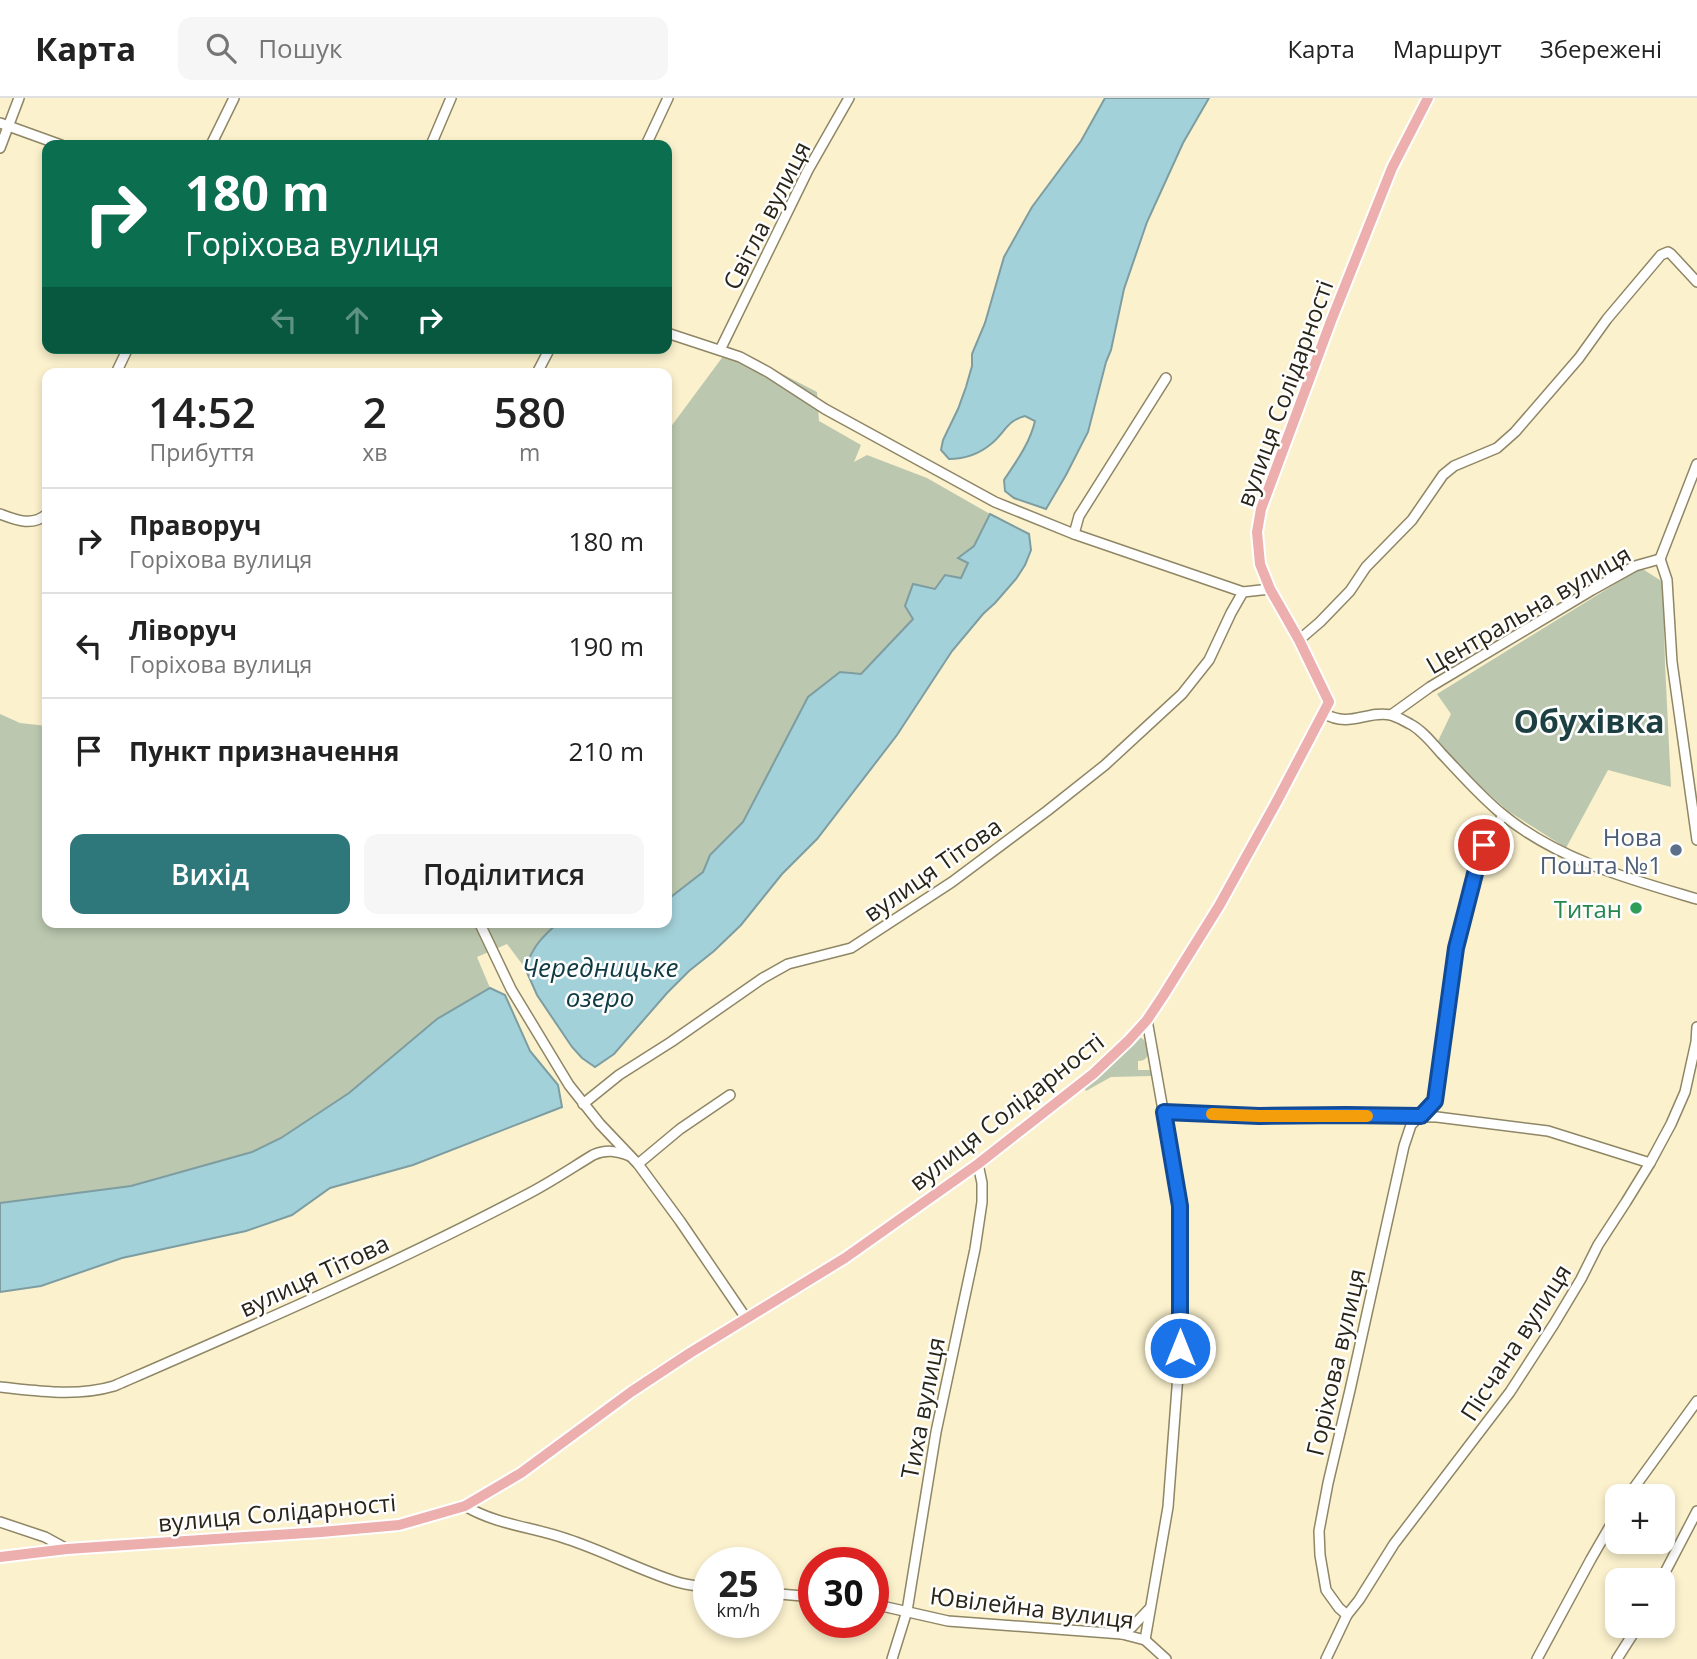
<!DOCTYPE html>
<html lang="uk">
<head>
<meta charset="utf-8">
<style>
	body { margin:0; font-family:"Open Sans",sans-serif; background:#f6f6f6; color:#222; height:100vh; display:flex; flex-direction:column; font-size:26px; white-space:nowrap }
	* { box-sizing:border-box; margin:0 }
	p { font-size:23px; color:#767676 }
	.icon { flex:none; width:38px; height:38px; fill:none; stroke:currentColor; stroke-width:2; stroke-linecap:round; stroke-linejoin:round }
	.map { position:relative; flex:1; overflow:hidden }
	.details { position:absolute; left:42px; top:270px; width:630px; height:560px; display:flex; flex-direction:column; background:#fff; border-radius:14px; box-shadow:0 4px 10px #0003 }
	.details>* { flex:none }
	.hud { position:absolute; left:42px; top:42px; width:630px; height:214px; border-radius:14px; box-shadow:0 4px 10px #0003; background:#0b6e4f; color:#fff; overflow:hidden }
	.buttons { position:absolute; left:1605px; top:1386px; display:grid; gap:14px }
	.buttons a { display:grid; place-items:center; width:70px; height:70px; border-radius:14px; background:#fff; box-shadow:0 4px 10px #0003; font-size:35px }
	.speed { position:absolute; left:693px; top:1449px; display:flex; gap:14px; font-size:35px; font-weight:700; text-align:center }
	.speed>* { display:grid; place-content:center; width:91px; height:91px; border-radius:50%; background:#fff; box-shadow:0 4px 10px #0003; line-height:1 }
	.speed small { font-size:18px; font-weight:400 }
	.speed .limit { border:10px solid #d22; background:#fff; color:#111 }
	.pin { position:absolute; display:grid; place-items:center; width:60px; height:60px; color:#fff; margin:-30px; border:4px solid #fff; border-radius:50%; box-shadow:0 2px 7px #0007 }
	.me { position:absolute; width:77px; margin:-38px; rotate:0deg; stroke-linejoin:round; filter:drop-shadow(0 0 5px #0008) }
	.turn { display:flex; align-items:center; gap:24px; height:147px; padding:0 28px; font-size:32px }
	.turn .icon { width:91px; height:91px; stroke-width:2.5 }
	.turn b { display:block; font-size:49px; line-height:60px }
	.lanes { display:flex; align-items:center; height:66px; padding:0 28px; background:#0003; justify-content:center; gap:35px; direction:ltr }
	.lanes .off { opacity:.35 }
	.eta { display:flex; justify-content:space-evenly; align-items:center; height:119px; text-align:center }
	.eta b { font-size:42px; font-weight:600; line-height:49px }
	.button { display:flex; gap:14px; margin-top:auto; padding:14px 28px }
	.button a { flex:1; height:80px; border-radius:14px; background:#2e787c; color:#fff; font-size:28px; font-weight:600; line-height:80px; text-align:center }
	.button a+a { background:#f6f6f6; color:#222 }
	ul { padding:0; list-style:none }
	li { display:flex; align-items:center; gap:21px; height:105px; padding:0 28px; border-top:2px solid #e0e0e0 }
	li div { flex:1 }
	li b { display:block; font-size:26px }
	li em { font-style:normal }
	header { display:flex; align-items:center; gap:42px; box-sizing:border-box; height:98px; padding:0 35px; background:#fff; border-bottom:2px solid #e0e0e0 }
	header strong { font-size:33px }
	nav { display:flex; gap:38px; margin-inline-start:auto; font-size:24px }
	.search { width:490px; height:63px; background:#f6f6f6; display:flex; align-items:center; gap:18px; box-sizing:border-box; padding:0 24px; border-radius:14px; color:#767676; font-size:26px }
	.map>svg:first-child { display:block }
	.green { fill:#bbc8af }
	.water { fill:#a3d1da; stroke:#7e9da0; stroke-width:2 }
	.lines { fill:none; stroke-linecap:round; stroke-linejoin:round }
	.minor-casing { stroke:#8f8665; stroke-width:12 }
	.major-casing { stroke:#fff; stroke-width:14 }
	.minor { stroke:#fff; stroke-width:9 }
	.major { stroke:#edafad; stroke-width:10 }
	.route-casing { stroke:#114b97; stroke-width:18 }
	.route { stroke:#1a73e8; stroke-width:12 }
	.slow { stroke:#f59e0b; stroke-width:12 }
	.service-dot { fill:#5c6f8a; stroke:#fefefe; stroke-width:2.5 }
	.leisure-dot { fill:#2e9e5b; stroke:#fefefe; stroke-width:2.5 }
	.labels { text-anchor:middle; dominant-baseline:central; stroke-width:5; stroke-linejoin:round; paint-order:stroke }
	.street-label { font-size:24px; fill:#292518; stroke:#fefefe }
	.service-label { font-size:24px; fill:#4e5e75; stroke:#fefefe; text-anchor:end }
	.leisure-label { font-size:24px; fill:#27864d; stroke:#fefefe; text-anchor:end }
	.water-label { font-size:26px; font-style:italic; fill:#0f3a41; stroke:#fefefe }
	.district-label { font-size:32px; font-weight:bold; fill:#1d3f41; stroke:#fefefe }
</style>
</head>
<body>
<header>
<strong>Карта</strong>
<div class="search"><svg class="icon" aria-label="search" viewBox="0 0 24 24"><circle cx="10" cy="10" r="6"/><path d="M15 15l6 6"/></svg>Пошук</div>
<nav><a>Карта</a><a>Маршрут</a><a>Збережені</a></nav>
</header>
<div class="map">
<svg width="1697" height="1561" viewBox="0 0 1697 1561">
	<rect width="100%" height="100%" fill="#fbf1cd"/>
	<g class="green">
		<path d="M730,249L817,294L819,323L861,347L854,364L867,357L927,380L990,416L974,448L959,460L968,465L961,480L913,520L861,577L808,599L743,724L711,757L703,774L667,802V334Z"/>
		<path d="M1641,470L1663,484L1665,566L1671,689L1608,672L1566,750L1508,713L1461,671L1438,643L1451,616L1437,596Z"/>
		<path d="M0,616L20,625L47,628V824H559C541,840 534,847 525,870L507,846L477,859L490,890L437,921L349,995L281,1040L252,1054L131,1088L0,1105Z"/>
		<path d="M1139,938L1144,942L1149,953C1147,960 1145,963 1138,963V972H1152L1153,978L1111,979L1086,993L1084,989Z"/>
	</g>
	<g class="water">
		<path d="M1105,0H1209L1183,45L1147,124L1124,191L1111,252L1106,264L1088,334L1066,377L1046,411L1014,400L1005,393L1004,382C1016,364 1030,345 1035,323L1025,318C1006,323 1005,335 991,346C979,356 965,361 949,361L941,352L943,342L958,311L966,289L972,268V256L985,225L1004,159L1032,109L1081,43Z"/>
		<path d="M990,416L1029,436L1031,452L1025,467L1016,481L995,505L983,516L952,553L897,637L817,741L782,776L741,827L714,853L689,873L667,895L614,956L595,969L582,960L572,949L537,897L525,870C534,847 541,840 559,824H667V802L703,774L710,757L743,724L808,599L840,574L861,576L913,521L905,508L913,486L935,491L945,477L961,480L968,465L958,460L974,448Z"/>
		<path d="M490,890L505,897L530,953L558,987L562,1009L413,1067L330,1090L292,1117L246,1133L122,1160L41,1188L0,1194V1105L131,1088L252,1054L281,1040L349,995L437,921Z"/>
	</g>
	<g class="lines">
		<defs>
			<g id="minor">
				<path d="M0,25L61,47"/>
				<path d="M211,47L234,0"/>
				<path d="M431,47L451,0"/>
				<path d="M646,47L668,0"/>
				<path d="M0,50L19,0"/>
				<path d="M667,235L740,259L768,274L825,311L995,404L1074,436L1243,494L1270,491"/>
				<path d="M720,252L808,72L849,0"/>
				<path d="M116,275L128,250"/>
				<path d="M537,275L550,250"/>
				<path d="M0,416C16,422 32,429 47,416"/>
				<path d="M1074,436L1079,418L1166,280"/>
				<path d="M1660,461L1667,482L1672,564L1697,742"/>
				<path d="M1660,461L1697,366"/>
				<path d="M1299,542L1320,524L1350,493L1366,469L1412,422L1443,377L1454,368L1497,350L1515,334L1579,260L1607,221L1661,157L1668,154L1671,156L1697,184"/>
				<path d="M1323,615C1351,631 1365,612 1391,617C1397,619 1405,623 1410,626C1422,632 1432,645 1441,655C1461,676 1480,698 1502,716C1558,762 1629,781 1697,801"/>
				<path d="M1391,617L1430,589L1592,492L1635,468L1660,461"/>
				<path d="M479,824L511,891L569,987L600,1026L638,1066L680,1123L746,1220"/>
				<path d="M583,1006L619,977L671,944L763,880L788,866L851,850L952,784L1047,713L1105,667L1182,596L1209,562L1231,515L1243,494"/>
				<path d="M1164,1014L1259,1018L1346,1017L1437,1019L1548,1033L1650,1065"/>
				<path d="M638,1066L680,1031L730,997"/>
				<path d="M0,1289C38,1293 77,1299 114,1288C252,1228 391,1168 524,1098C548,1086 570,1071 593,1057C607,1051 616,1053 630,1058"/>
				<path d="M1628,1398L1697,1303"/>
				<path d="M465,1408C497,1427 533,1429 567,1441C604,1453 639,1472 677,1484C687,1487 698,1488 709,1490"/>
				<path d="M0,1424L45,1439L67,1451"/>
				<path d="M1661,1482L1697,1413"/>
				<path d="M768,1495L814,1499"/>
				<path d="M873,1506L948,1523L1122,1536L1145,1542L1166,1561"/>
				<path d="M1347,1517L1339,1510L1326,1492L1320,1457L1319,1433L1328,1385L1350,1292L1404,1048L1411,1027L1435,1003L1456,851L1479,760C1485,744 1495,732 1503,717"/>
				<path d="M1122,1536L1132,1529L1149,1511"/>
				<path d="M1145,1542L1168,1409L1180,1250V1108L1147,922"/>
				<path d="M892,1561L907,1513L936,1334L975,1151L982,1104V1085L978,1066"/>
				<path d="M1326,1561L1347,1517L1359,1502L1394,1446L1510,1294L1554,1226L1581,1181L1598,1147L1626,1104L1650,1065L1671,1026L1685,994L1696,944L1697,929"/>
				<path d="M1537,1561L1591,1461L1617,1416"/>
				<path d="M1617,1561L1638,1528"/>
			</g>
			<path id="major" d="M0,1459L67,1451L321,1434L399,1427L465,1408L521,1375L631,1294L690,1255L845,1160L978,1066L1093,976L1128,943L1147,922L1163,898L1219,808L1277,703L1329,604L1299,542L1270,491L1260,466L1257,434L1261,411L1331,223L1392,70L1428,0"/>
		</defs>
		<use href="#minor" class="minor-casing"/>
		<use href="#major" class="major-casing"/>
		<use href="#minor" class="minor"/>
		<use href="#major" class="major"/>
	</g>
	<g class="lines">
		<defs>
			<path id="route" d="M1180,1250V1108L1164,1014L1259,1018L1346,1017L1421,1018L1435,1003L1456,850L1479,760L1484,747"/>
		</defs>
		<use href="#route" class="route-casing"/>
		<use href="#route" class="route"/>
		<path class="slow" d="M1212,1016L1259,1018H1367"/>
	</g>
	<circle class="service-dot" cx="1676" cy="752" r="7"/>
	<circle class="leisure-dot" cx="1636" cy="810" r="7"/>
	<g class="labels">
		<g class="street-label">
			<text transform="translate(766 117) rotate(-63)">Світла вулиця</text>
			<text transform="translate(1284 295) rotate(-70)">вулиця Солідарності</text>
			<text transform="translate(1528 511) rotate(-30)">Центральна вулиця</text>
			<text transform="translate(932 771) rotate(-35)">вулиця Тітова</text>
			<text transform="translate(1006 1013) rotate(-38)">вулиця Солідарності</text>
			<text transform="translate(314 1177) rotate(-25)">вулиця Тітова</text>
			<text transform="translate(1515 1244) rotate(-57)">Пісчана вулиця</text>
			<text transform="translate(1335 1264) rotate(-77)">Горіхова вулиця</text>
			<text transform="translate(922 1310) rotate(-79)">Тиха вулиця</text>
			<text transform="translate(277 1414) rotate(-5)">вулиця Солідарності</text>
			<text transform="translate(1032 1509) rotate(7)">Ювілейна вулиця</text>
		</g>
		<g class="service-label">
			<text x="1662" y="738">Нова<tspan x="1662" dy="28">Пошта №1</tspan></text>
		</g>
		<g class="leisure-label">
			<text x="1622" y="810">Титан</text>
		</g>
		<g class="water-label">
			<text x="600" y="869">Чередницьке<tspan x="600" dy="30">озеро</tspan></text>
		</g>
		<g class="district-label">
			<text x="1589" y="622">Обухівка</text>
		</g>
	</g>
</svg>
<div class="buttons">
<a>+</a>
<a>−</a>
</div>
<div class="speed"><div>25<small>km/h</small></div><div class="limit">30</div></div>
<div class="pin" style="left:1484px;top:747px;background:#d93025"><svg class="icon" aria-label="arrive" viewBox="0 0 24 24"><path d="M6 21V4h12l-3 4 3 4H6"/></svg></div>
<svg class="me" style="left:1180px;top:1250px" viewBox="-20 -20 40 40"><circle r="17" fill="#1a73e8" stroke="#fff" stroke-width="3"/><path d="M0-11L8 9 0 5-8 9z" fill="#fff"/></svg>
<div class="hud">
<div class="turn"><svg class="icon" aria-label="right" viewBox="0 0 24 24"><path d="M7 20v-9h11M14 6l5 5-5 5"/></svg><div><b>180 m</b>Горіхова вулиця</div></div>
<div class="lanes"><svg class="icon off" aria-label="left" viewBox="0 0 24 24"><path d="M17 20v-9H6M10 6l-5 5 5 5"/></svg><svg class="icon off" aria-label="ahead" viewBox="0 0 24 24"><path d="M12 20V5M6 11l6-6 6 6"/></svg><svg class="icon" aria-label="right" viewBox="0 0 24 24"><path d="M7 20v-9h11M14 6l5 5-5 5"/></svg></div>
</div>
<section class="details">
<div class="eta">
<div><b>14:52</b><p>Прибуття</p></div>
<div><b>2</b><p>хв</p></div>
<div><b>580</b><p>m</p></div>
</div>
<ul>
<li><svg class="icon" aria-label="right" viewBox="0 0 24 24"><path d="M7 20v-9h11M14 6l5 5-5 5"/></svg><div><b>Праворуч</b><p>Горіхова вулиця</p></div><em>180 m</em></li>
<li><svg class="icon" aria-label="left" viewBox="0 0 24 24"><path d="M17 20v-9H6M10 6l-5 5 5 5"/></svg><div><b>Ліворуч</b><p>Горіхова вулиця</p></div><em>190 m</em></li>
<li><svg class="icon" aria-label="arrive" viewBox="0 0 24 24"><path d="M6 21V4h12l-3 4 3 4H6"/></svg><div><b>Пункт призначення</b></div><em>210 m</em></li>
</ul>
<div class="button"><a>Вихід</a><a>Поділитися</a></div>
</section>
</div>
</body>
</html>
